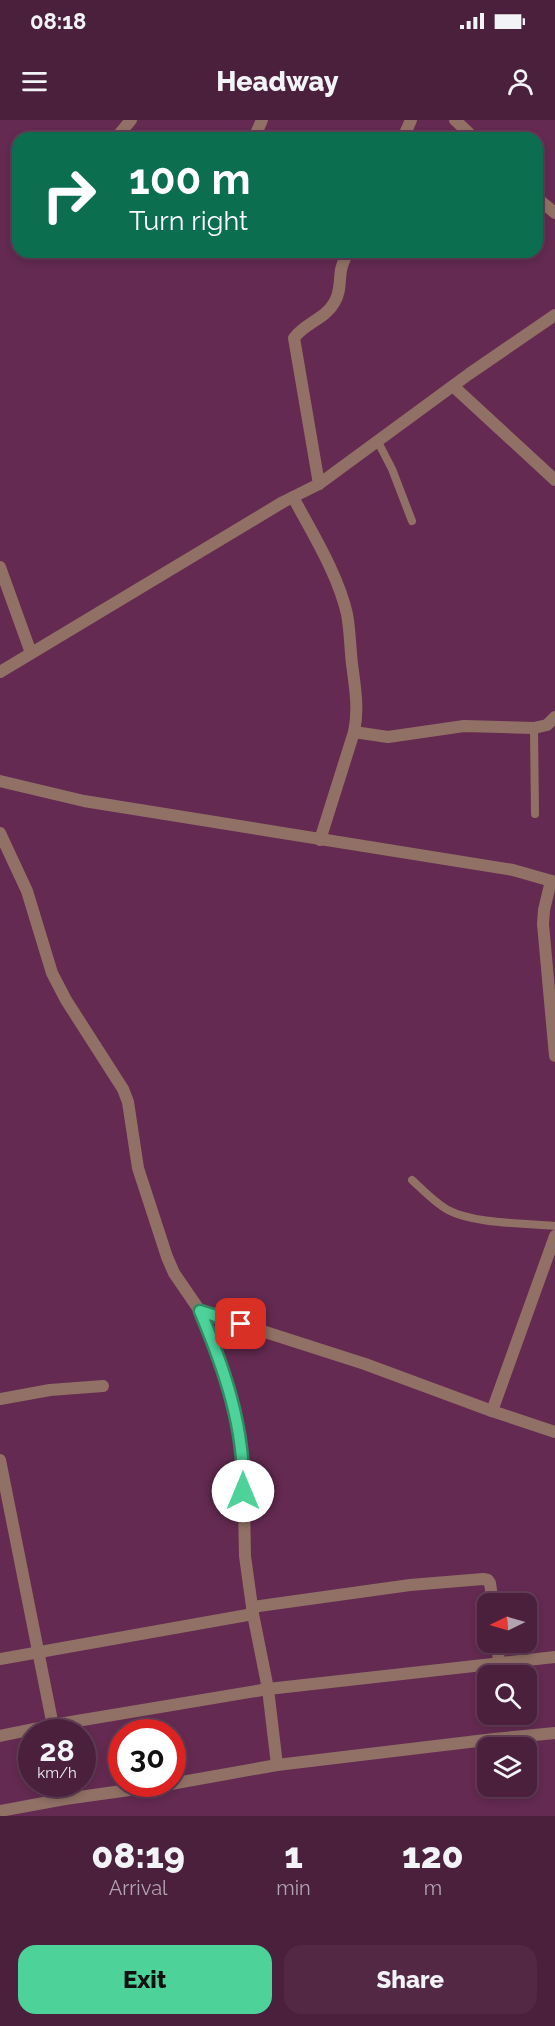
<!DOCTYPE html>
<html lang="en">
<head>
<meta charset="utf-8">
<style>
	body { margin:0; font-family:Raleway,sans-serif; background:#522844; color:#f1f3f6; height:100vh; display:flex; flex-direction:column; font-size:22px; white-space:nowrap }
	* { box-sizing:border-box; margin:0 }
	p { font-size:20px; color:#b2a3b0 }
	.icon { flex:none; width:33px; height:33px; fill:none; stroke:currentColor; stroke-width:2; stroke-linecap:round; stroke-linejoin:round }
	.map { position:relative; height:1696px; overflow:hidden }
	.details { display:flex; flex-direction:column; background:#4b203d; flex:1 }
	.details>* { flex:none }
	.banner { position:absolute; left:12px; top:12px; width:531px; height:126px; border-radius:18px; box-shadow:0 3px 9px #0003,0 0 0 2px #623e57; background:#0b6e4f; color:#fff; overflow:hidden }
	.needle { width:39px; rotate:265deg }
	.controls { position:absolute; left:477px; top:1473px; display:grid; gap:12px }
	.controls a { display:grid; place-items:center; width:60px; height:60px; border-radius:12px; background:#4b203d; box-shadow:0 3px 9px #0003,0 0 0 2px #623e57; font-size:30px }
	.speed { position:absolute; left:18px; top:1599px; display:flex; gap:12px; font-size:30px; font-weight:700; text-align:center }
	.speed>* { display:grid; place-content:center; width:78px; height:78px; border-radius:50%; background:#4b203d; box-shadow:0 3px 9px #0003,0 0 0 2px #623e57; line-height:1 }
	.speed small { font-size:15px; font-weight:400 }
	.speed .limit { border:9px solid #d22; background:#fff; color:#111 }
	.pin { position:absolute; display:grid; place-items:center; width:51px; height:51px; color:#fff; margin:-26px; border-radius:12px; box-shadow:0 3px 9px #0006 }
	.me { position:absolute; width:66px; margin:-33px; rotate:0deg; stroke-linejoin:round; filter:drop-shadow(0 0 4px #0008) }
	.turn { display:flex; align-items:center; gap:21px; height:126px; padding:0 18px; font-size:27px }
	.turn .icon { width:78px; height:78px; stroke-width:2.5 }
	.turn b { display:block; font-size:42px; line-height:51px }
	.eta { display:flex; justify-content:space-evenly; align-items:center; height:102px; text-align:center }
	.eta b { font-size:36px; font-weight:800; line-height:42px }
	.action { display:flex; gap:12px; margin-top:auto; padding:12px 18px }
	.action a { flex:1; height:69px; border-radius:18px; background:#4dd39a; color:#111; font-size:24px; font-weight:800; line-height:69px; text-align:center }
	.action a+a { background:#522844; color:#f1f3f6 }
	.status { display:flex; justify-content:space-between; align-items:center; height:42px; padding:0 30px; background:#4b203d; direction:ltr }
	.status svg { height:16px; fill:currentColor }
	header { display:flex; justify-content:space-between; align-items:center; height:78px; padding:0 18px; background:#4b203d; font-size:27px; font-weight:800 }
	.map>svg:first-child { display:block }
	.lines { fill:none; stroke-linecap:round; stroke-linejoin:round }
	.lane { stroke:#917165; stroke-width:8 }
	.street { stroke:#917165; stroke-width:12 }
	.route-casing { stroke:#328964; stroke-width:15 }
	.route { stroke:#4dd39a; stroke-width:10 }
</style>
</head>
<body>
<div class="status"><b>08:18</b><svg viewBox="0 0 49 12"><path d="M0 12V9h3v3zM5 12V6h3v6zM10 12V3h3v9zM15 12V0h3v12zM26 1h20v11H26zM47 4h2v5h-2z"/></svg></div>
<header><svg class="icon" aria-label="menu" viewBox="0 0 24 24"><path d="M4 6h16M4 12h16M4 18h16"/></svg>Headway<svg class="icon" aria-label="person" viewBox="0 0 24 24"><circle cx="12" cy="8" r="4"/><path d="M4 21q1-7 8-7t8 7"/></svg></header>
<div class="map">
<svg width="555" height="1696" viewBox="0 0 555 1696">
	<rect width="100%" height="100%" fill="#642a51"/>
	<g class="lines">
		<g class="lane">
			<path d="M378,322L392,349L412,401"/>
			<path d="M534,608L535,694"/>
			<path d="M412,1060C423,1070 435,1083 448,1090C474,1104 525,1103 555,1106"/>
		</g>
		<g class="street">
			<path d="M455,0L474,18"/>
			<path d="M116,18L131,0"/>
			<path d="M254,18L262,0"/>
			<path d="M403,18L411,0"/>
			<path d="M537,78L555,93"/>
			<path d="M453,266L555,360"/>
			<path d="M319,364L294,218C305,203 325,199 334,183C341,172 339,162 341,150C342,144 345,138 348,132"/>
			<path d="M293,377C312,413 338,454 347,494C350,510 350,527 352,544C355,567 359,589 354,612L320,720"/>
			<path d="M0,447L31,533"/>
			<path d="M0,552L283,382L319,364L469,254L555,195"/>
			<path d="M354,612L388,617L464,606L534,608L547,605L555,597"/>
			<path d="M0,661L84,681L513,750L555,762"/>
			<path d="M0,713L27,771L52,853L66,880L123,969L128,982L138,1048L167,1137L174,1153L200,1191L213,1223L230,1273L243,1336L245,1436L253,1494L268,1569L277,1645"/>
			<path d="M551,761L544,790L543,804L555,936"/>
			<path d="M200,1191L365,1244L492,1291L555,1312"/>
			<path d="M0,1279L50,1270L103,1266"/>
			<path d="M492,1291L555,1116"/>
			<path d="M0,1340L54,1611"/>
			<path d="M252,1487L410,1465L483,1459L488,1460L490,1463L493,1484"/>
			<path d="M497,1522L499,1542"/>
			<path d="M0,1539L253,1494"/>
			<path d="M0,1616L53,1605L268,1569L555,1537"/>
			<path d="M62,1664L65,1679"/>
			<path d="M0,1691L65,1679L165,1665L277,1645L494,1619L555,1613"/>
		</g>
	</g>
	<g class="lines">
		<defs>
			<path id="route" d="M241,1204L200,1191C224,1248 245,1308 243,1371"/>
		</defs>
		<use href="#route" class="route-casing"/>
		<use href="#route" class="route"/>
	</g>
</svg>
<div class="controls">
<a><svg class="needle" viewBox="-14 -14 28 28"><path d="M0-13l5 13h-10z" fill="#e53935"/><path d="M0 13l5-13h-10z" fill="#b2a3b0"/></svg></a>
<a><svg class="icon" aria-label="search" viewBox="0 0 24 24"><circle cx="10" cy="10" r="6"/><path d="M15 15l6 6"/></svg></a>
<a><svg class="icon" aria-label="layers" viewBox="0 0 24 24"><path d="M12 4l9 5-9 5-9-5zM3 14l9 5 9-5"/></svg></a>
</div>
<div class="speed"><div>28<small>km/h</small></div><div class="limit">30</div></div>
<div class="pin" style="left:241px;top:1204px;background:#d93025"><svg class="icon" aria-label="arrive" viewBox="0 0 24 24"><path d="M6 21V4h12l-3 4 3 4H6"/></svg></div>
<svg class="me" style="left:243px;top:1371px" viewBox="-20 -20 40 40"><circle r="19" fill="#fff"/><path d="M0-13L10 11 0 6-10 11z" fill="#4dd39a"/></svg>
<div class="banner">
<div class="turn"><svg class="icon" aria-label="right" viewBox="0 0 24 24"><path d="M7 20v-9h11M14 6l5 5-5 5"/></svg><div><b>100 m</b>Turn right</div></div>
</div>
</div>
<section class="details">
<div class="eta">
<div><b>08:19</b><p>Arrival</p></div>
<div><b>1</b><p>min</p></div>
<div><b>120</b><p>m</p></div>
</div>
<div class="action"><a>Exit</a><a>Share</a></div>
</section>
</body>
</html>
